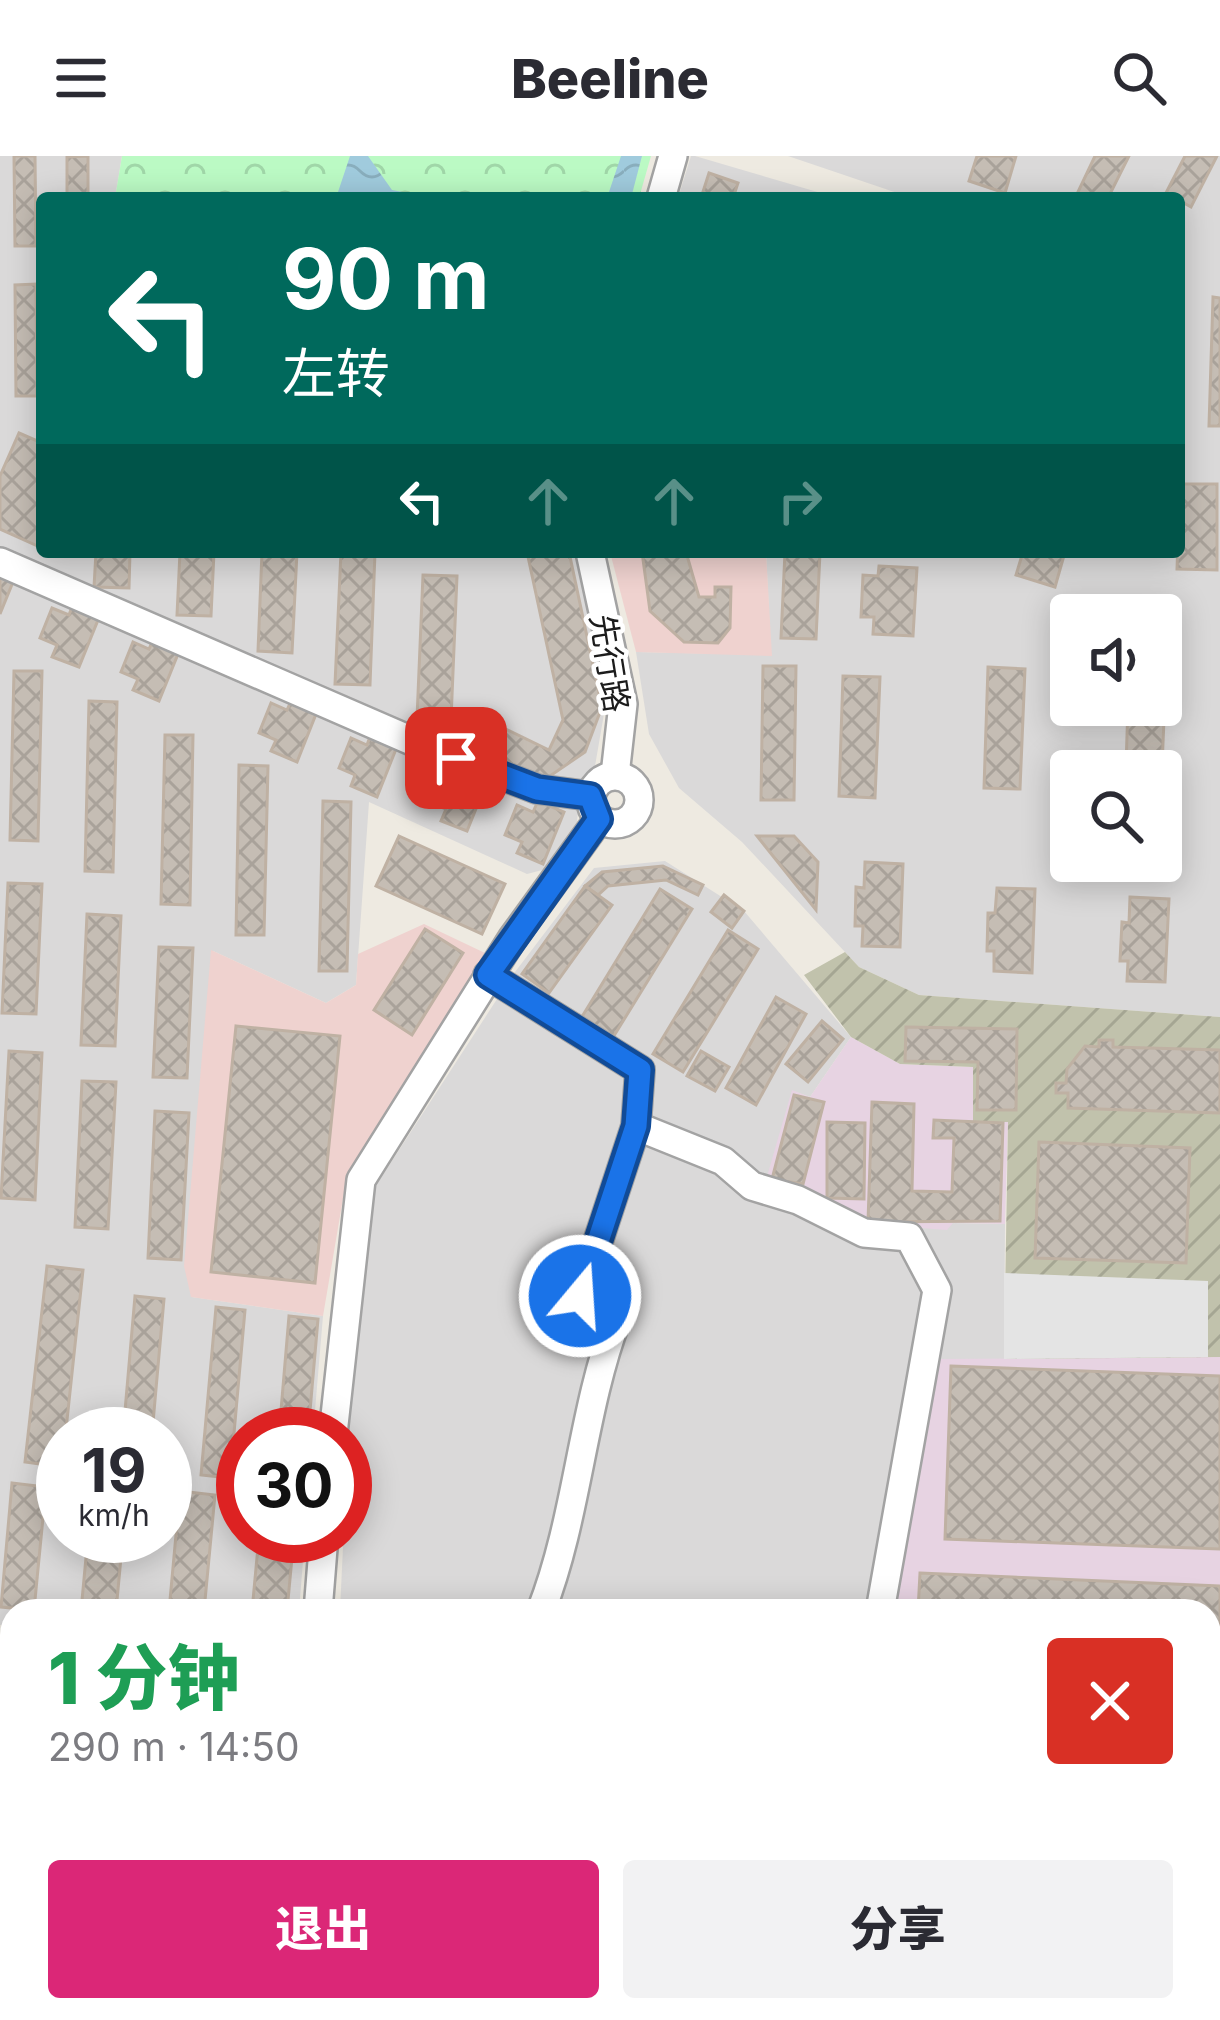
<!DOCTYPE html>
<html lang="zh">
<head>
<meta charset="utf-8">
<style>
	body { margin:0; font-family:Inter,"Noto Sans SC",sans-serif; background:#f2f2f3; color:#2b2b33; height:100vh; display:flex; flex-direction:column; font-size:45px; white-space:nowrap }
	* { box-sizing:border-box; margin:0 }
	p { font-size:39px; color:#7c7c81 }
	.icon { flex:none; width:66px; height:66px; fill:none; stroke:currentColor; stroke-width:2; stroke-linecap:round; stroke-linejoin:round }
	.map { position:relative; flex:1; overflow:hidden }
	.drawer { position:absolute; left:0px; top:1443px; width:1221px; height:423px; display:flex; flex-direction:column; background:#fff; border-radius:36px 36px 0 0; box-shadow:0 6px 30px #0003 }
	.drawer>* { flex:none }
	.banner { position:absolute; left:36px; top:36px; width:1149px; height:366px; border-radius:12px; box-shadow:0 6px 30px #0003; background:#00695c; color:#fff; overflow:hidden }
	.controls { position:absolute; left:1050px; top:438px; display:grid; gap:24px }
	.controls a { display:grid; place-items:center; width:132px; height:132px; border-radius:12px; background:#fff; box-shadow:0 6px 30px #0003; font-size:60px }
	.speed { position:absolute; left:36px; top:1251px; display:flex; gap:24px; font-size:60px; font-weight:700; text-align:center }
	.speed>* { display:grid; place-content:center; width:156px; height:156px; border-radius:50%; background:#fff; box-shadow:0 6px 30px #0003; line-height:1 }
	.speed small { font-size:30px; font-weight:400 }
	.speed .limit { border:18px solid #d22; background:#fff; color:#111 }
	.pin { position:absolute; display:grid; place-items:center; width:102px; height:102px; color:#fff; margin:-51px; border-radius:24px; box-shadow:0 6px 18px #0006 }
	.me { position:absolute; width:132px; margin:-66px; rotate:18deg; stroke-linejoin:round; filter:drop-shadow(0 0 9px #0008) }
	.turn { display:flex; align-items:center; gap:42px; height:252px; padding:0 48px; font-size:54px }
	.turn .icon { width:156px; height:156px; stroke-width:2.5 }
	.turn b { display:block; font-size:84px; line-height:102px }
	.lanes { display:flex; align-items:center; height:114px; padding:0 48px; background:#0003; justify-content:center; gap:60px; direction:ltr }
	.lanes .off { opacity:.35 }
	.round { display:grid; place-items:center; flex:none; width:126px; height:126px; border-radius:12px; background:#f2f2f3 }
	.headline { display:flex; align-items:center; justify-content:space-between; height:204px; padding:0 48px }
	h1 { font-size:72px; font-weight:800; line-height:90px; color:#1e9e55 }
	.action { display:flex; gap:24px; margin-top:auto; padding:24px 48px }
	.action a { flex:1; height:138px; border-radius:12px; background:#db2777; color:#fff; font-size:48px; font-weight:800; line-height:138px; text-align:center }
	.action a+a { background:#f2f2f3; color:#2b2b33 }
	header { display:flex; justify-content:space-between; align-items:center; height:156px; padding:0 48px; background:#fff; font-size:54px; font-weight:800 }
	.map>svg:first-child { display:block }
	.residential { fill:#dad9d9; fill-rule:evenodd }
	.commercial { fill:#efd2cf }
	.industrial { fill:#e7d3e2 }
	.construction { fill:url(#construction-furrows) }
	.park { fill:url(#park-crowns) }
	.parking { fill:#e4e4e4 }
	.water { fill:url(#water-waves) }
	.building { fill:url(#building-cross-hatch); stroke:#bfb1a3; stroke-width:3 }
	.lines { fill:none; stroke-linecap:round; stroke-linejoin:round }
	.minor-casing { stroke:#a3a3a3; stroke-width:32 }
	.major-casing { stroke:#936c00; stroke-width:38 }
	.minor { stroke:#fff; stroke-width:27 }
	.major { stroke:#fed896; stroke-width:33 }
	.route-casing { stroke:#114b97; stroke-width:30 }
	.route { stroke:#1a73e8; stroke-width:21 }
	.labels { text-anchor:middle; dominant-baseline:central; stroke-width:9; stroke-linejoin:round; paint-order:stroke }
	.street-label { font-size:33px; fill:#1c1c1c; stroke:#fff }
</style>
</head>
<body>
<header><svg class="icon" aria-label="menu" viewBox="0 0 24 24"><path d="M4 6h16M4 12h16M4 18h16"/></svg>Beeline<svg class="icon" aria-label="search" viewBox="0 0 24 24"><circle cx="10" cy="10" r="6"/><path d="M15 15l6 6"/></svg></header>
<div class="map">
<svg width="1220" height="1864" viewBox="0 0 1220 1864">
	<defs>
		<pattern id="construction-furrows" width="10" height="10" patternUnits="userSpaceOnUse" patternTransform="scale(3)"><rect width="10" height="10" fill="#c1c2ac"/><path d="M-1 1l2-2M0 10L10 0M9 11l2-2" fill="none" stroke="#a5a693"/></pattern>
		<pattern id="park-crowns" width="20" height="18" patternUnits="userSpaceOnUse" patternTransform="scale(3)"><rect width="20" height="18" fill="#bbfac4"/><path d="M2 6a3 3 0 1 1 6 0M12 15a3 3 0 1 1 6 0" fill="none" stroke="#a0d6a8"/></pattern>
		<pattern id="water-waves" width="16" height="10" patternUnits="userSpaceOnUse" patternTransform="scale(3)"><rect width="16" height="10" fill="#a0cbdd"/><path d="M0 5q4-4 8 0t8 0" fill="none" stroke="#89aebd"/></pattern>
		<pattern id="building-cross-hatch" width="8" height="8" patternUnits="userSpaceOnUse" patternTransform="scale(3)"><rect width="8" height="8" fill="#c5bdb4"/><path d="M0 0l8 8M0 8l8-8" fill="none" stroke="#a9a29a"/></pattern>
	</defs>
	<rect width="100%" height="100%" fill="#eeeae1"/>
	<g class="residential">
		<path d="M0,0H122L115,42H42V396H577L605,552L595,610L580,628L577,666L550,712L527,718L369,646L356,829L326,847L213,795L192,1141L323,1160L313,1278H243V1380H305L299,1455H12V1470L0,1469ZM63,1278H165V1380H63Z"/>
		<path d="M691,0H695L838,42H678Z"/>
		<path d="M788,0H1220V861L919,839L859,811L742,686L679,632L649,578L636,496L771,499L766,396H1179V42H912ZM1071,459H1161V549H1071ZM1071,615H1161V705H1071Z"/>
		<path d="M665,705L744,755L851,881L810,941L793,935L953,1067L1005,1068L1004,1203L936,1204L894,1455H340L354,1154L375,1031L512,820L594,712Z"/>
		<path d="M0,1560L12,1562V1854H22L15,1864H0Z"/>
		<path d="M72,1854H317L315,1864H74Z"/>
	</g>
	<g class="commercial">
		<path d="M610,396H766L772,500L636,496Z"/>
		<path d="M424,768L485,797L347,1019L323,1160L191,1141L184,1110L211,794L326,847L356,829L358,798Z"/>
	</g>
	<g class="industrial">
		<path d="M851,881L900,908L973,911L1008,965L1005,1068L953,1067L947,1074L867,1068L766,1024L792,934L810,941Z"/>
		<path d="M1220,1201V1668L1209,1666V1455H894L936,1203Z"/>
	</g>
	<path class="construction" d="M845,796L859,811L919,839L1220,861V1201L1004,1203L1008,966H973V911L900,908L851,881L804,819Z"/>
	<path class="park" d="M122,0H651L639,42H115Z"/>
	<path class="parking" d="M1004,1117L1208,1125V1201L1004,1203Z"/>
	<g class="water">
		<path d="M350,0H368L392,34L435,42H336Z"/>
		<path d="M621,0H642L631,42H607Z"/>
	</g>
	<g class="building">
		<path d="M14,0H35L36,90H15Z"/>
		<path d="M88,0V42H67V1Z"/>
		<path d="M977,0H1016L1005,37L969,25Z"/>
		<path d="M1095,0H1129L1108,42L1077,38Z"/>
		<path d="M1185,0H1217L1191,51L1166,37Z"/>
		<path d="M709,17L738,27L733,42H701Z"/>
		<path d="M36,128L37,240H16L15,129Z"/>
		<path d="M1213,141L1220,142V270H1209Z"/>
		<path d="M19,277L42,287V392L0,373V320Z"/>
		<path d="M1180,328H1217V414L1177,413Z"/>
		<path d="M96,396H130L129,432L94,431Z"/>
		<path d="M180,396H214L211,460L177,459Z"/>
		<path d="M262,396H297L292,497L258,495Z"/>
		<path d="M341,396H375L370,529L335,528Z"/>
		<path d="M527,396H569L602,551L585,596L544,624L466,586L479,560L549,594L563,564Z"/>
		<path d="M642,396H686L699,441H715V431H731L730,472L718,487L684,486L650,455Z"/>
		<path d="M785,396H820L816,483L781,482Z"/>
		<path d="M1023,396H1065L1055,431L1016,419Z"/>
		<path d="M879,410L917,412L913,480L873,478L874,461H861L863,419L878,420Z"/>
		<path d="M0,414L15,421L0,458Z"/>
		<path d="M423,419L457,420L451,564L417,562Z"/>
		<path d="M73,448L100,459L79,511L52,501L57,489L40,482L52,452L69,459Z"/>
		<path d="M154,482L180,493L159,545L133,534L138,523L121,516L133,486L149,493Z"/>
		<path d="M1161,491H1167L1162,611L1126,610L1128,549H1161Z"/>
		<path d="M763,510H796L794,644H761Z"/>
		<path d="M988,511L1025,513L1020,633L984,632Z"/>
		<path d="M14,515H42L38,685L10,684Z"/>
		<path d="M843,520L880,521L875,642L839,640Z"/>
		<path d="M292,543L318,553L297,606L271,595L276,584L259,577L271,547L287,554Z"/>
		<path d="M89,545L117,546L113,716L85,715Z"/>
		<path d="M371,578L398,588L377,641L351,630L355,619L339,612L351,582L367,589Z"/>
		<path d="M165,579H193L190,749L161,748Z"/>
		<path d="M239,609L268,610L264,779H236Z"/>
		<path d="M462,612L488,623L467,675L441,665L446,653L429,646L441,616L457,623Z"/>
		<path d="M323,645L351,646L347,815H319Z"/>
		<path d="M538,645L564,656L543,708L517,697L522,686L505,679L517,649L533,656Z"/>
		<path d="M399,680L505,728L482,778L376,730Z"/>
		<path d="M757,680H794L818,706L816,754Z"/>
		<path d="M865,706L903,708L900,791L862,790L863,770H855L856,731L864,732Z"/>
		<path d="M663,710L703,729L698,739L666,724L608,730L598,739L585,730L602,716Z"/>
		<path d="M8,727L42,728L36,858L2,857Z"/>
		<path d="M585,730L612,749L549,837L522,818Z"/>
		<path d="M997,732L1035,733L1032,817L994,815V795H987L988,757H995Z"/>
		<path d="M660,733L692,753L612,883L580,864Z"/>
		<path d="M724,739L744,755L732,772L711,756Z"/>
		<path d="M1130,741L1169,743L1165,826L1127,825L1128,805H1120L1122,766L1129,767Z"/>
		<path d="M87,758L121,760L115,890L81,889Z"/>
		<path d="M425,773L463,797L412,879L374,854Z"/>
		<path d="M728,774L758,793L683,916L653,898Z"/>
		<path d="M159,791L193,792L187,922L153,921Z"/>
		<path d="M776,841L806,858L756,949L726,932Z"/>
		<path d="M822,865L843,883L808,926L786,908Z"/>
		<path d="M236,870L340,880L315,1127L211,1116Z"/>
		<path d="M906,871L1017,873L1016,954H977L978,906L905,905Z"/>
		<path d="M1099,884H1113V891L1220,894V957L1068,952V937H1056V927H1066L1067,913L1085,890L1099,891Z"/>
		<path d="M9,895L42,897L35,1044L1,1042Z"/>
		<path d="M701,895L729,911L715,935L687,920Z"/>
		<path d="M82,925L116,926L108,1073L75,1071Z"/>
		<path d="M794,939L824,946L803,1028L772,1023Z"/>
		<path d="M872,946L914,948L912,1035L952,1036L954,982H933L934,964L1003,967L1000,1065L868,1066Z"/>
		<path d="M155,955L189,957L181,1104L148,1102Z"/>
		<path d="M827,966L865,967L864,1043L827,1042Z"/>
		<path d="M1039,986L1190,992L1186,1107L1035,1102Z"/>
		<path d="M47,1110L83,1114L62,1311L25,1306Z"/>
		<path d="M135,1140L164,1143L152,1278H123Z"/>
		<path d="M216,1151L245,1154L230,1322L201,1319Z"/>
		<path d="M289,1160L318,1163L308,1278H279Z"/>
		<path d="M951,1210L1220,1220V1393L945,1383Z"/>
		<path d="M12,1327L46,1331L34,1454L1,1451Z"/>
		<path d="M180,1335L215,1339L204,1455H169Z"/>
		<path d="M88,1380H123L116,1455H81Z"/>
		<path d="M259,1380H294L287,1455H252Z"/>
		<path d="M920,1417L1220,1430V1619L1209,1618V1455H918Z"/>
	</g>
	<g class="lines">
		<defs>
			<g id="minor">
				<path d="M661,42L673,0"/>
				<path d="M590,396L623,548L615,619"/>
				<path d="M0,406L419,588L537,633L590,640"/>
				<circle cx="615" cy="644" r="24"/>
				<path d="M488,819L640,914L636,970L580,1140L617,1162C581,1258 578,1360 541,1455"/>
				<path d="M636,970L723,1005L752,1030L798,1044L864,1077L909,1081L937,1134L880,1455"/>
				<path d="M333,1278L361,1024L512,783L599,663"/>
				<path d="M318,1455L324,1380"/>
				<path d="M738,1864L739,1854"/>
			</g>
			<g id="major">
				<path d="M0,1540L12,1541"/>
				<path d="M1209,1724L1220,1726"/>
			</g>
		</defs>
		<use href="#minor" class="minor-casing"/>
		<use href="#major" class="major-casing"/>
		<use href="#minor" class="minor"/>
		<use href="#major" class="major"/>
	</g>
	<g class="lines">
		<defs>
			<path id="route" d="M456,602L537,633L590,640L599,663L488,819L640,914L636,970L580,1140"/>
		</defs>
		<use href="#route" class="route-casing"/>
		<use href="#route" class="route"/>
	</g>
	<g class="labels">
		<g class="street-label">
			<text transform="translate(610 507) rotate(81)">先行路</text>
		</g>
	</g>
</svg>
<div class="controls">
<a><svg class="icon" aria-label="sound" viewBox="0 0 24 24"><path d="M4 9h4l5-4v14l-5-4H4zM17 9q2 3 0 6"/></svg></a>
<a><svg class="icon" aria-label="search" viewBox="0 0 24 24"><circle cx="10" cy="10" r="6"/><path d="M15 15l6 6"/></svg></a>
</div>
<div class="speed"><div>19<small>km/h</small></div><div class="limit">30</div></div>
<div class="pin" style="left:456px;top:602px;background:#d93025"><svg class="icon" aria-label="arrive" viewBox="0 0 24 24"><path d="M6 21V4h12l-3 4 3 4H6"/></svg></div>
<svg class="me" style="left:580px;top:1140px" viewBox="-20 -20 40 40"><circle r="17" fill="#1a73e8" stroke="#fff" stroke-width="3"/><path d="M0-11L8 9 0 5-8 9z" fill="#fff"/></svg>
<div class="banner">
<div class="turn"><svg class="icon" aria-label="left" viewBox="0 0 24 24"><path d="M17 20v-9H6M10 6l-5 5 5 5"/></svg><div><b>90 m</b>左转</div></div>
<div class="lanes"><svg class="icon" aria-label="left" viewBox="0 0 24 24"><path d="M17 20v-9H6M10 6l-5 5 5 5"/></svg><svg class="icon off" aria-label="ahead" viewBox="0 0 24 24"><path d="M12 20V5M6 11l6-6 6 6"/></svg><svg class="icon off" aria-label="ahead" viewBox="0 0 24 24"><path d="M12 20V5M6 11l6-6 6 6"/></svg><svg class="icon off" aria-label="right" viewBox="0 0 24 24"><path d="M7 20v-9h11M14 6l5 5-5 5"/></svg></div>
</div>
<section class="drawer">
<div class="headline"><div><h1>1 分钟</h1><p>290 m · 14:50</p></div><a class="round" style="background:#d93025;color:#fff"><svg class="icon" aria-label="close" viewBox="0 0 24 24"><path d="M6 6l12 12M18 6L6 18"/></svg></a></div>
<div class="action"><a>退出</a><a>分享</a></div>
</section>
</div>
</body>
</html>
